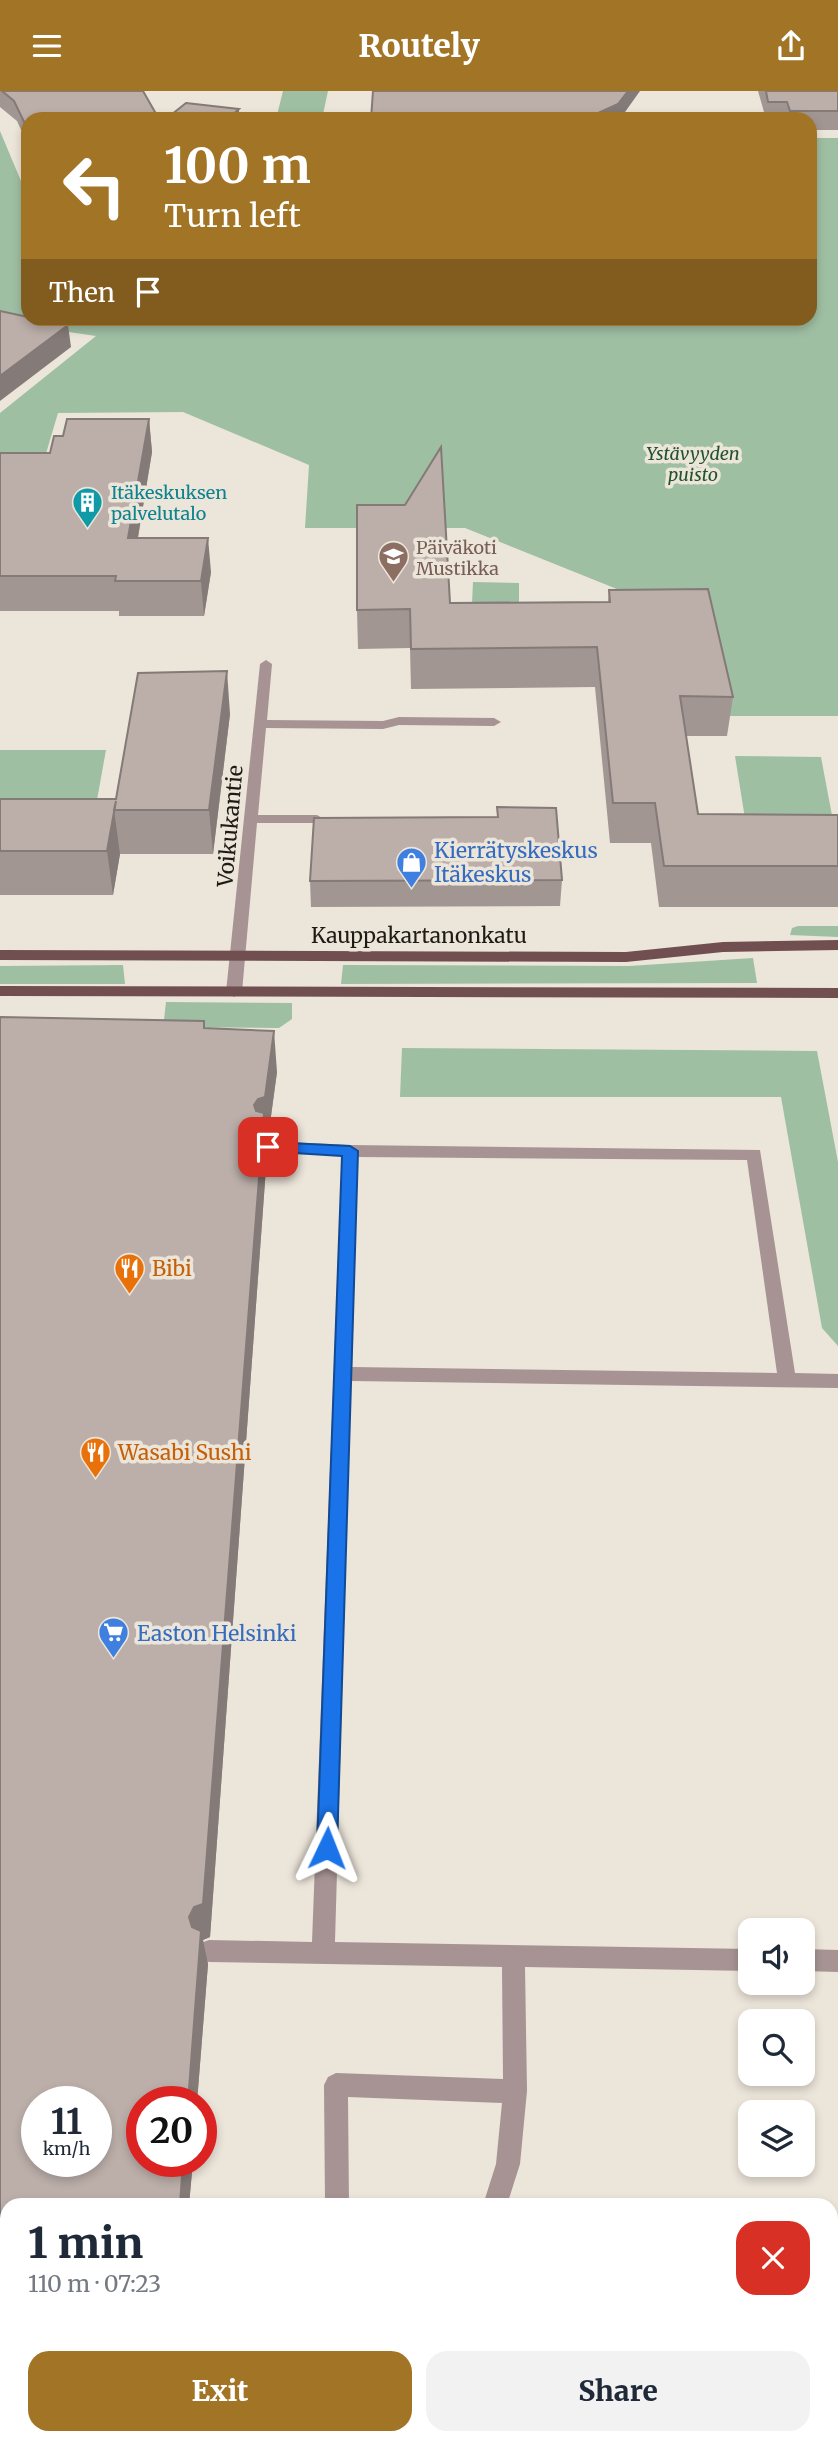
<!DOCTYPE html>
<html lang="en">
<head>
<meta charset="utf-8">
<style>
	body { margin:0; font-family:Merriweather,serif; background:#f2f2f3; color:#1f2937; height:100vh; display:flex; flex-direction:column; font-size:26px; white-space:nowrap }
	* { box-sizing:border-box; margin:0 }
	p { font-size:23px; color:#747a83 }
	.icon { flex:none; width:38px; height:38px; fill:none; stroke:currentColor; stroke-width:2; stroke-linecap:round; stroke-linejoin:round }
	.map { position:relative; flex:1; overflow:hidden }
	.side { position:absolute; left:0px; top:2107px; width:838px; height:247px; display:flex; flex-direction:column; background:#fff; border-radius:21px 21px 0 0; box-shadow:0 4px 10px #0003 }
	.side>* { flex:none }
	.guide { position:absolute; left:21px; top:21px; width:796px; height:214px; border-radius:21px; box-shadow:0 4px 10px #0003; background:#a27426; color:#fff; overflow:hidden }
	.buttons { position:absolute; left:738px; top:1827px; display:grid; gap:14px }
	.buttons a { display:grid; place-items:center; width:77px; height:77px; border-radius:14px; background:#fff; box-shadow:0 4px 10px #0003; font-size:35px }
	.speed { position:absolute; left:21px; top:1995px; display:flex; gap:14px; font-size:35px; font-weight:700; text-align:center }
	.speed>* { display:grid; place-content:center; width:91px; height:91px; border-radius:50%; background:#fff; box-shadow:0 4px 10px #0003; line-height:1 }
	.speed small { font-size:18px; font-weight:400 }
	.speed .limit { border:10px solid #d22; background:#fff; color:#111 }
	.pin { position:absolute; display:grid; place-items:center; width:60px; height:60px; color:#fff; margin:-30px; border-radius:14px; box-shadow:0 4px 10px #0006 }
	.me { position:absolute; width:77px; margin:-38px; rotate:2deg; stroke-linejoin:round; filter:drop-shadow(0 0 5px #0008) }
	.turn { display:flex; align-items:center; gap:24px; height:147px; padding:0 28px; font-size:32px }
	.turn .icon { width:91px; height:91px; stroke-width:2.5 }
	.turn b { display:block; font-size:49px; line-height:60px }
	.then { display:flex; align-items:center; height:66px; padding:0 28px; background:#0003; gap:14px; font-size:26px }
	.round { display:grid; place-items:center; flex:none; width:74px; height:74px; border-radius:21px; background:#f2f2f3 }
	.head { display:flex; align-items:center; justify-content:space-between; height:119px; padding:0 28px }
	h1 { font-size:42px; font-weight:800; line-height:52px }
	.primary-button { display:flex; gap:14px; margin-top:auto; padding:14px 28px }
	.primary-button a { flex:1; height:80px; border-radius:21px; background:#a27426; color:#fff; font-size:28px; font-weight:800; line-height:80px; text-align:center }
	.primary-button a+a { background:#f2f2f3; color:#1f2937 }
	header { display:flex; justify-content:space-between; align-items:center; height:91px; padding:0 28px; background:#a27426; color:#fff; font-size:32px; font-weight:800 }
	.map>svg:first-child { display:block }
	.green { fill:#9fbfa3 }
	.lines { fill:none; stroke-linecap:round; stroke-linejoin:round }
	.minor { fill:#a79394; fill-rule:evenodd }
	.major { fill:#714f51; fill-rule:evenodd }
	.wall { fill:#a29692 }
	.shaded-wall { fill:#847a77 }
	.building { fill:#bcafaa; stroke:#847a77; stroke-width:2; fill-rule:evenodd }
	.route { fill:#1a73e8; stroke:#114b97; stroke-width:2 }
	.labels { text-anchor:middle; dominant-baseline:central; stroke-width:7; stroke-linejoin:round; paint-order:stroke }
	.far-park-label { font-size:18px; font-style:italic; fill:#21532c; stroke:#ece5da }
	.far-culture-label { font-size:18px; fill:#0d838f; stroke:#ece5da; text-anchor:start }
	.far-education-label { font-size:18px; fill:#785e54; stroke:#ece5da; text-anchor:start }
	.street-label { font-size:21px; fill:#1e1b17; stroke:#ece5da }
	.shop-label { font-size:21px; fill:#366cbe; stroke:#ece5da; text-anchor:start }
	.food-label { font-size:21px; fill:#c56008; stroke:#ece5da; text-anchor:start }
</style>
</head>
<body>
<header><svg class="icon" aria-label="menu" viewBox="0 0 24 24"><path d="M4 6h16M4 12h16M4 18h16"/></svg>Routely<svg class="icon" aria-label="share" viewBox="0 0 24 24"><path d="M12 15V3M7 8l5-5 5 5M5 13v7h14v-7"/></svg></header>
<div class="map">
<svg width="838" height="2353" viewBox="0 0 838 2353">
	<rect width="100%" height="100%" fill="#ece5da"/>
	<g class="green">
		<path d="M283,0H328L322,28H276Z"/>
		<path d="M0,40L21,90H28V228H810V47H838V625H725L709,535L465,437H305L309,374L183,321L58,322L37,393H0V322L96,245L0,231Z"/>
		<path d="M473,491L519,492V534L471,533Z"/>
		<path d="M0,659H106L95,720H0Z"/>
		<path d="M735,665L821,666L834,735L746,734Z"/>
		<path d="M798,835H838V846L790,844L792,837Z"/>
		<path d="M753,867L757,892L341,893L343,874L629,875Z"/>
		<path d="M123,874L125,893H0V875Z"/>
		<path d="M166,911L292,912V928L279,937L177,936L164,929Z"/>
		<path d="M402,957L817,960L838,1071V1255L822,1237L781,1006H400Z"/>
	</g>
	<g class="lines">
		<g class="minor">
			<path d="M266,569L272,573L267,629L383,630L399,626L494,627L501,631L494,635L399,634L383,638L266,637L258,724H317L324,728L317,732H257L242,901L234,906L226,901L260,573Z"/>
			<path d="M268,1050L350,1054L760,1059L795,1282L838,1283V1297L351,1290L335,1851L751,1858V1880L525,1876L527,2000L520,2073L507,2114H483L496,2073L502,2012L348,2006L349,2114H325L324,1994L328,1986L336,1982L503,1988L502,1876L209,1871L201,1868L198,1860L201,1852L209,1849L312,1851L342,1065L262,1060L260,1056L262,1052ZM358,1066L747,1069L777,1282L352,1276Z"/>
			<path d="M803,1858L838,1859V1881L803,1880Z"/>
			<rect x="831" y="2202" width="7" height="26"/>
			<rect x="457" y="2347" width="26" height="6"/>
		</g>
		<g class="major">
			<path d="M838,849V859L723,861L626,871L0,869V859L626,861L723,851Z"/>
			<path d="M0,895L838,897V907L0,905Z"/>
		</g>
	</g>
	<g class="wall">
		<path d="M0,0H143L28,28V54L17,30L0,16Z"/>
		<path d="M758,0H838V39H810V28H766Z"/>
		<path d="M149,328L152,361L138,447L211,481L204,525H119V520H0V362H50L63,345Z"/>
		<path d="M405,414L450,512L608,511L609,499L733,606L727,645H686L698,723L838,724V816H659L651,752H610L595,596L411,598L410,557L358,558L357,519Z"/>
		<path d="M230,623L213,763H120L113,804H0V708H116Z"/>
		<path d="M497,716L562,789L560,815L311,816L310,790L497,726Z"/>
		<path d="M0,926L204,930L205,937L277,981L268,1047L266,1048L267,1063L210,1846L203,1849L208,1873L197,2011H142V2070H193L189,2114H7V2287H0Z"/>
	</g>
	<g class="shaded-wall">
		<path d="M628,0H640L620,28H585Z"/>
		<path d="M239,18V28H228Z"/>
		<path d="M68,234L71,256L0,310V285Z"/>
		<path d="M149,328L152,361L132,481L128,447Z"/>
		<path d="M208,447L211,481L204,525L201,490Z"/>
		<path d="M227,580L230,623L213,763L209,719Z"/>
		<path d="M116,710L114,719L120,763L113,804L107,760Z"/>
		<path d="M274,940L277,981L268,1047L266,1048L267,1063L210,1846L203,1849L208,1873L197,2011H188L196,1859L189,1826L254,1014Z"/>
		<path d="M183,2070H193L189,2114H180Z"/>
	</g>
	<g class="building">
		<path d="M2,0H143L159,28H28V39L14,10Z"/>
		<path d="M373,0H628L618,13L585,28H371Z"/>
		<path d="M766,0H838V20H790L787,11H768Z"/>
		<path d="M186,12L239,18L228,28H166Z"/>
		<path d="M0,220L28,226V228H37L68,234L0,285Z"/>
		<path d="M67,328H149L128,447H208L201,490H115L116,485H0V362H50L54,345H63Z"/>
		<path d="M441,356L450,512L610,511L609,499L708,498L733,606L680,605L698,723L838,724V775H664L655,712H613L597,556L411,558L410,518L357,519V414H405Z"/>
		<path d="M227,580L209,719H114L116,710L107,760H0V708H116L138,582Z"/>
		<path d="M497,716L556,717L562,789L310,790L314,727L498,726Z"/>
		<path d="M0,926L204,930V937L274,940L265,1006L258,1008L254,1014L256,1020L264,1022L203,1813L194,1816L189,1826L192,1836L201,1840L188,2011H142V2070H183L180,2114H7V2263H0ZM37,2011H96V2070H37Z"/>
	</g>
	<path class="route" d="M268,1051L350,1055L358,1060L337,1757L334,1764L327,1766L319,1764L317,1757L342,1065L262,1060L260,1056Z"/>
	<defs>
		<symbol id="building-pin" viewBox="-11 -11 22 30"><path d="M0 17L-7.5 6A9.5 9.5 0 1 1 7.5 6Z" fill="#0f9aa8" stroke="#ece5da"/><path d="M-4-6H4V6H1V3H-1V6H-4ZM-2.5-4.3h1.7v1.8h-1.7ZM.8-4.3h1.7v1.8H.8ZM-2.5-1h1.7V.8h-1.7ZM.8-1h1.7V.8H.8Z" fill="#fff"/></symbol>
		<symbol id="school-pin" viewBox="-11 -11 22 30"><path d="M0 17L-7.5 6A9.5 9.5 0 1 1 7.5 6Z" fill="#8d6e63" stroke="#ece5da"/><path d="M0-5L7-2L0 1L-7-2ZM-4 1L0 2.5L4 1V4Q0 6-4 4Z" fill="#fff"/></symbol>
		<symbol id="shop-pin" viewBox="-11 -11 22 30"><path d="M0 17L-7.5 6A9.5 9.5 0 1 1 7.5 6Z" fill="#3f7fe0" stroke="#ece5da"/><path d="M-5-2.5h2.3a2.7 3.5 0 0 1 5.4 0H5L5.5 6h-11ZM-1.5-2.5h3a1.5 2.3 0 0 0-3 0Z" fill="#fff"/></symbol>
		<symbol id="restaurant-pin" viewBox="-11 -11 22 30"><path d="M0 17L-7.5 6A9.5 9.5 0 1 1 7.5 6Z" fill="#e8710a" stroke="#ece5da"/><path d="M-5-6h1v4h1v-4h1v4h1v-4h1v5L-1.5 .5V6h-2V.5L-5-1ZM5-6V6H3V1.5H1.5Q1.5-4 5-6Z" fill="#fff"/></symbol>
		<symbol id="supermarket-pin" viewBox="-11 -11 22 30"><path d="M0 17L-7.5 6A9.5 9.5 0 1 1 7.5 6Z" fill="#3f7fe0" stroke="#ece5da"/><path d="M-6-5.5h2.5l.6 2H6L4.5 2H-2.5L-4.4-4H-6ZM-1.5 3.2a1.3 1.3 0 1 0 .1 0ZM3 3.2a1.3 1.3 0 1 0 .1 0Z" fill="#fff"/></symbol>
	</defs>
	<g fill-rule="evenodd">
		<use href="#building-pin" x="70" y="394" width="35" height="47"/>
		<use href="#school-pin" x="376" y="448" width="35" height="47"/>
		<use href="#shop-pin" x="394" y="754" width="35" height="47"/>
		<use href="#restaurant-pin" x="112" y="1160" width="35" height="47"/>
		<use href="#restaurant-pin" x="78" y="1344" width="35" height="47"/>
		<use href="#supermarket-pin" x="96" y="1524" width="35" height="47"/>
	</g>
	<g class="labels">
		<g class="far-park-label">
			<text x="693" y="362">Ystävyyden<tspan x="693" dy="21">puisto</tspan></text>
		</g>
		<g class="far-culture-label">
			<text x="111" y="401">Itäkeskuksen<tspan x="111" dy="21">palvelutalo</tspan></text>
		</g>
		<g class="far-education-label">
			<text x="416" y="456">Päiväkoti<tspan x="416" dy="21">Mustikka</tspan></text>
		</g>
		<g class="street-label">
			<text transform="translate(230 735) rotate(-85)">Voikukantie</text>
			<text x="419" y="844">Kauppakartanonkatu</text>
		</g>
		<g class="shop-label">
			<text x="434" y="759">Kierrätyskeskus<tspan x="434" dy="24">Itäkeskus</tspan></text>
			<text x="137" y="1542">Easton Helsinki</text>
		</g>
		<g class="food-label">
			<text x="152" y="1177">Bibi</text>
			<text x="118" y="1361">Wasabi Sushi</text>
		</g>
	</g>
</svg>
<div class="buttons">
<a><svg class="icon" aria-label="sound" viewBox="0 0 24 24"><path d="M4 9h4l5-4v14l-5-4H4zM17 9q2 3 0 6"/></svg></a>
<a><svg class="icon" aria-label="search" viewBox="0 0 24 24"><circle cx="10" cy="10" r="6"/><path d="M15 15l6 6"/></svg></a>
<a><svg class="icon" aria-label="layers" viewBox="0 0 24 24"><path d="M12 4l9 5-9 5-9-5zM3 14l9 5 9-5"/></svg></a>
</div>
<div class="speed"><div>11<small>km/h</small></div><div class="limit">20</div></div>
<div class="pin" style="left:268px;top:1056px;background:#d93025"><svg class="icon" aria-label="arrive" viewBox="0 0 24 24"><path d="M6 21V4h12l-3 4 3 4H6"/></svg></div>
<svg class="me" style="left:327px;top:1757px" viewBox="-20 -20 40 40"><path d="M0-17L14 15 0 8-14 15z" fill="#1a73e8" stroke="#fff" stroke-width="4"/></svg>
<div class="guide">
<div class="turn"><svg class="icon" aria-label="left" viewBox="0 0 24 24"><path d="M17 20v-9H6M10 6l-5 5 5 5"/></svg><div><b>100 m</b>Turn left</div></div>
<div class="then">Then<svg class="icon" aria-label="arrive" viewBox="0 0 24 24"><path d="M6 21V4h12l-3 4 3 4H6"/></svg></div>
</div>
<section class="side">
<div class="head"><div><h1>1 min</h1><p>110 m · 07:23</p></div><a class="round" style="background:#d93025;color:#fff"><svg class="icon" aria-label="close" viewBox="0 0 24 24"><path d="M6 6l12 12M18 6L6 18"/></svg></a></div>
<div class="primary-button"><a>Exit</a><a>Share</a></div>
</section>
</div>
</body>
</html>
